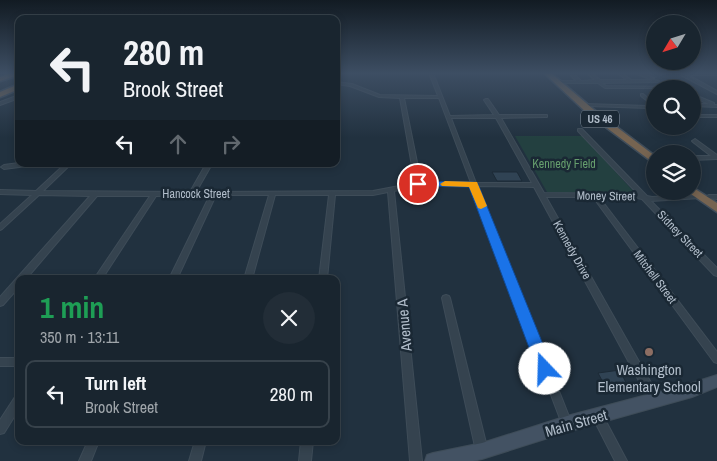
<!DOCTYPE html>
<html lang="en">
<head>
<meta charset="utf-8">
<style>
	body { margin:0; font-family:"Archivo Narrow",sans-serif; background:#222d37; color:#f1f3f6; height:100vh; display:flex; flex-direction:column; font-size:19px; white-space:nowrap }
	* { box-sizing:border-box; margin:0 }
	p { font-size:16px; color:#9fa5aa }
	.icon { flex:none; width:28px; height:28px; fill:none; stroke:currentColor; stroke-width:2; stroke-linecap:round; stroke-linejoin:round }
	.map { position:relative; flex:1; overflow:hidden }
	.panel { position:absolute; left:15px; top:275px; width:325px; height:170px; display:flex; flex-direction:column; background:#19252f; border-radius:10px; box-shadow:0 2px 8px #0003,0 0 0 1px #37424b }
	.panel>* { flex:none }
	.guide { position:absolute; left:15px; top:15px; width:325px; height:152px; border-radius:10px; box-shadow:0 2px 8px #0003,0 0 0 1px #37424b; background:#19252f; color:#f1f3f6; overflow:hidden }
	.needle { width:32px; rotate:232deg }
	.controls { position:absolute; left:646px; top:15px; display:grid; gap:10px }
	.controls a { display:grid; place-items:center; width:55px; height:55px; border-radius:50%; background:#19252f; box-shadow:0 2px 8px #0003,0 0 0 1px #37424b; font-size:25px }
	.pin { position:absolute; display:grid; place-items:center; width:42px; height:42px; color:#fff; margin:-21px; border:2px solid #fff; border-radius:50%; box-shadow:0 1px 5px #0007 }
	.me { position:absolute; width:55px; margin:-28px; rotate:339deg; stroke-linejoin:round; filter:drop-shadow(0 0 4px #0008) }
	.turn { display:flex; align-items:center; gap:18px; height:105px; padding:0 25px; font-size:22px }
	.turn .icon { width:65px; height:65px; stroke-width:2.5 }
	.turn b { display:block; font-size:35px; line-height:42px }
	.lanes { display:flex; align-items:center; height:48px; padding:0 25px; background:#0003; justify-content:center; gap:25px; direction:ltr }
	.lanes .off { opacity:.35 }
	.round { display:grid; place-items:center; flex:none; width:52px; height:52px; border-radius:26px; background:#222d37 }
	.summary { display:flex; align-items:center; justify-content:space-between; height:85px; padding:0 25px }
	h1 { font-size:30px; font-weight:800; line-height:38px; color:#1e9e55 }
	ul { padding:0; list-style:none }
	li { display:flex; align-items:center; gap:15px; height:68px; margin:0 10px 8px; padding:0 15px; border:2px solid #37424b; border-radius:10px }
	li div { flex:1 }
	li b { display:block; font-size:19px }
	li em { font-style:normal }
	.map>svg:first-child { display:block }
	.green { fill:#234040 }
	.building { fill:#304354; stroke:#1c2a36 }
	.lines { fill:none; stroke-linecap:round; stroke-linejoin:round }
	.street-casing { stroke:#3e4c58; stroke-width:2 }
	.secondary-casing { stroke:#3e4c58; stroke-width:2 }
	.highway-casing { stroke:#404d5a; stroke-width:3 }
	.street { fill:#35434f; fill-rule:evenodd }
	.secondary { fill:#435263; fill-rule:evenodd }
	.highway { fill:#766451; fill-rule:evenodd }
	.route { fill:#1a73e8; stroke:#114b97 }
	.slow { fill:#f59e0b }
	.education-dot { fill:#8d6e63; stroke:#1a2834; stroke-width:2 }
	.labels { text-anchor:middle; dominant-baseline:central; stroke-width:5; stroke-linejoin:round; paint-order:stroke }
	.shield { fill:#1a2834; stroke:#84909d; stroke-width:1 }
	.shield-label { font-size:11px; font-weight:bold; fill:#b1bdca }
	.park-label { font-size:12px; fill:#669e6d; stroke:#1a2834 }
	.street-label { font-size:12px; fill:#b1bdca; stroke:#1a2834 }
	.near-street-label { font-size:15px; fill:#b1bdca; stroke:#1a2834 }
	.near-poi-label { font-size:15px; fill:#b1bdca; stroke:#1a2834 }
</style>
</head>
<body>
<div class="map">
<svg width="717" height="461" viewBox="0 0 717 461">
	<rect width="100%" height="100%" fill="#21313f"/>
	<path class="green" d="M515,136H583L633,191L630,193L547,192Z"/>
	<g class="building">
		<path d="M492,172H517L522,181H497Z"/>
		<path d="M620,370L627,385L606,388L598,373Z"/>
	</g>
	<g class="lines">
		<defs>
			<g id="street">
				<path d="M429,73H433L450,116L494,115L484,100L486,99H488L499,115H547V117H545L501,118L544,193L638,194L578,131V129H582L647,196L652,197L703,195L704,196L703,197L701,198L651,201L717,268V276L714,275L642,199L637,198L599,197L717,352V363L714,362L593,197H546L659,397L660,400L659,403L655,405L651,403L534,187L478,186L572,424L571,428L567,429L563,428L562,424L472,186H418L394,191L422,461H410L388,192L373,195H335L327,279H319L329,195H275L252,279H244L269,195H216L177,279H169L210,195L156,196L102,279H94L150,196H97L26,279H19V287L3,305L0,306V297L90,196L39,195L2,229L0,230V224L32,195L0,194V190L36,191L65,164H71L43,191L190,192L206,164H212L196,192L373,191L415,183L400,98L379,97L350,86L336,84V82L352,84L380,95L438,96ZM404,98H439L471,183L421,182ZM451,118H496L532,183H476Z"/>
				<path d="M569,73H573L581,81L595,80L587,73H592L600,80H627L617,73H622L631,80H652L635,73H641L654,78V80L659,81L657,82L602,83L606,86L675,87L677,88H605L598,83H559V81H576Z"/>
				<path d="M680,73H717V75H688L717,91V94L681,75Z"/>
				<path d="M641,94H643L655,104V107L641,96Z"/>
				<path d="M692,94L714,103V105H717V107L692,106V104H709L692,97Z"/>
				<path d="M19,95V98L0,105V102Z"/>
				<path d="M586,104L648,106L650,107L648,108L588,106L586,105Z"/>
				<rect x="692" y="115" width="25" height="2"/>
				<path d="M695,139L717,155V159L692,160V156H711L693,142L692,141Z"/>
				<path d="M19,163L30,164L27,166L4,169L1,167L4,165Z"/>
				<path d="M709,195H717V199L707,198L706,197L707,196Z"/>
				<path d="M446,295L449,296L450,298L488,451L486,455L482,457L478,455L476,451L442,298L443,296Z"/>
				<rect x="0" y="358" width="19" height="8"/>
				<path d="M19,395V409L4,433L0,434V420L15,397Z"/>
				<path d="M597,411L601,412L627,461H615L592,416L593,412Z"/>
				<path d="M88,441H99L91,461H79Z"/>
				<path d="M195,441H206L201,461H189Z"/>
				<path d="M301,441H313L311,461H299Z"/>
			</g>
			<path id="secondary" d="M717,375V387L692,397L567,432L482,459L473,461H425L427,455L433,453L482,443L567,416L692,383Z"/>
			<g id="highway">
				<path d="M11,73H19V75L0,81V77Z"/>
				<path d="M544,73H551L593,109L655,156V164L587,113Z"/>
				<path d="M19,84V89L0,97V92Z"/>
				<path d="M692,187L717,203V212L688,192L692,191Z"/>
			</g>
		</defs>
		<use href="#street" class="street-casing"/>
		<use href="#secondary" class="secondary-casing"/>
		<use href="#highway" class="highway-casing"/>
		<use href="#street" class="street"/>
		<use href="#secondary" class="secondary"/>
		<use href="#highway" class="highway"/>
	</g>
	<linearGradient id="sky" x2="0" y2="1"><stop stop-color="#121b23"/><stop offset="0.53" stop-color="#3d4e63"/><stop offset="1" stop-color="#3d4e63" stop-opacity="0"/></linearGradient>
	<rect width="717" height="138" fill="url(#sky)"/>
	<path class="route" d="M418,181L473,182L478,184L553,369L551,374L545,376L539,374L537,369L469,187L415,186L413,184Z"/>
	<path class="slow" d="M445,181L477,182L487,206L481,209L478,208L469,187L442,186L440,184Z"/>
	<circle class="education-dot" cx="649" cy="352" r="5"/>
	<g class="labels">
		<rect class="shield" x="581" y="110.5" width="38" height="17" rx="4"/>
		<g class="shield-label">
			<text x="600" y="119">US 46</text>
		</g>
		<g class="park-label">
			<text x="564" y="164">Kennedy Field</text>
		</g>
		<g class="street-label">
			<text x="196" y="194">Hancock Street</text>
			<text transform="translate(606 196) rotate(1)">Money Street</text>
			<text transform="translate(680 234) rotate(46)">Sidney Street</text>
			<text transform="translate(572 250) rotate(61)">Kennedy Drive</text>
			<text transform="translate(655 277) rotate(53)">Mitchell Street</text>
		</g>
		<g class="near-street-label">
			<text transform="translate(404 325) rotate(-95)">Avenue A</text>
			<text transform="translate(576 423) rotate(-16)">Main Street</text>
		</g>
		<g class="near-poi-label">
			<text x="649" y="369">Washington<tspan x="649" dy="17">Elementary School</tspan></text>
		</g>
	</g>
</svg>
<div class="controls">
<a><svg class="needle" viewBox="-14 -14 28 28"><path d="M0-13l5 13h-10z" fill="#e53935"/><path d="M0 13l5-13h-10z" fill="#9fa5aa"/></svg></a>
<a><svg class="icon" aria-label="search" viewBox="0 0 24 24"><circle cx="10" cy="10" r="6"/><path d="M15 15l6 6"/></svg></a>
<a><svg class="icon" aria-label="layers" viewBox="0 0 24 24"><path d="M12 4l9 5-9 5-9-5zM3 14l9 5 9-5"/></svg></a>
</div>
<div class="pin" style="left:418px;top:184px;background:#d93025"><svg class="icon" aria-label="arrive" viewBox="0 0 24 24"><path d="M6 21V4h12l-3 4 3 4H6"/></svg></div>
<svg class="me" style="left:545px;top:369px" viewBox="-20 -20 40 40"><circle r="19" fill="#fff"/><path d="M0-13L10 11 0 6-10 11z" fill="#1a73e8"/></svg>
<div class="guide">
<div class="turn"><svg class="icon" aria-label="left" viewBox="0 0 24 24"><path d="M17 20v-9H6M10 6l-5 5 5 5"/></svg><div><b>280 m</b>Brook Street</div></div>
<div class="lanes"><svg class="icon" aria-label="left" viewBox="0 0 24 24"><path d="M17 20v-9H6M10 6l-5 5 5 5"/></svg><svg class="icon off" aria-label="ahead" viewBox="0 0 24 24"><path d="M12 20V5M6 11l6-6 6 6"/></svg><svg class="icon off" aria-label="right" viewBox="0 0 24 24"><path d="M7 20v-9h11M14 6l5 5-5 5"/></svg></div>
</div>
<section class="panel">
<div class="summary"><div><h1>1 min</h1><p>350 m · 13:11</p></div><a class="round"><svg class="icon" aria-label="close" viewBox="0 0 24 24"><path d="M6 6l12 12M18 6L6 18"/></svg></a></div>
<ul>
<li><svg class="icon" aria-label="left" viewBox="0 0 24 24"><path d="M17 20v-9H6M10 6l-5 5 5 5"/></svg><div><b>Turn left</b><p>Brook Street</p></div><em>280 m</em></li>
</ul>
</section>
</div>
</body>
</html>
